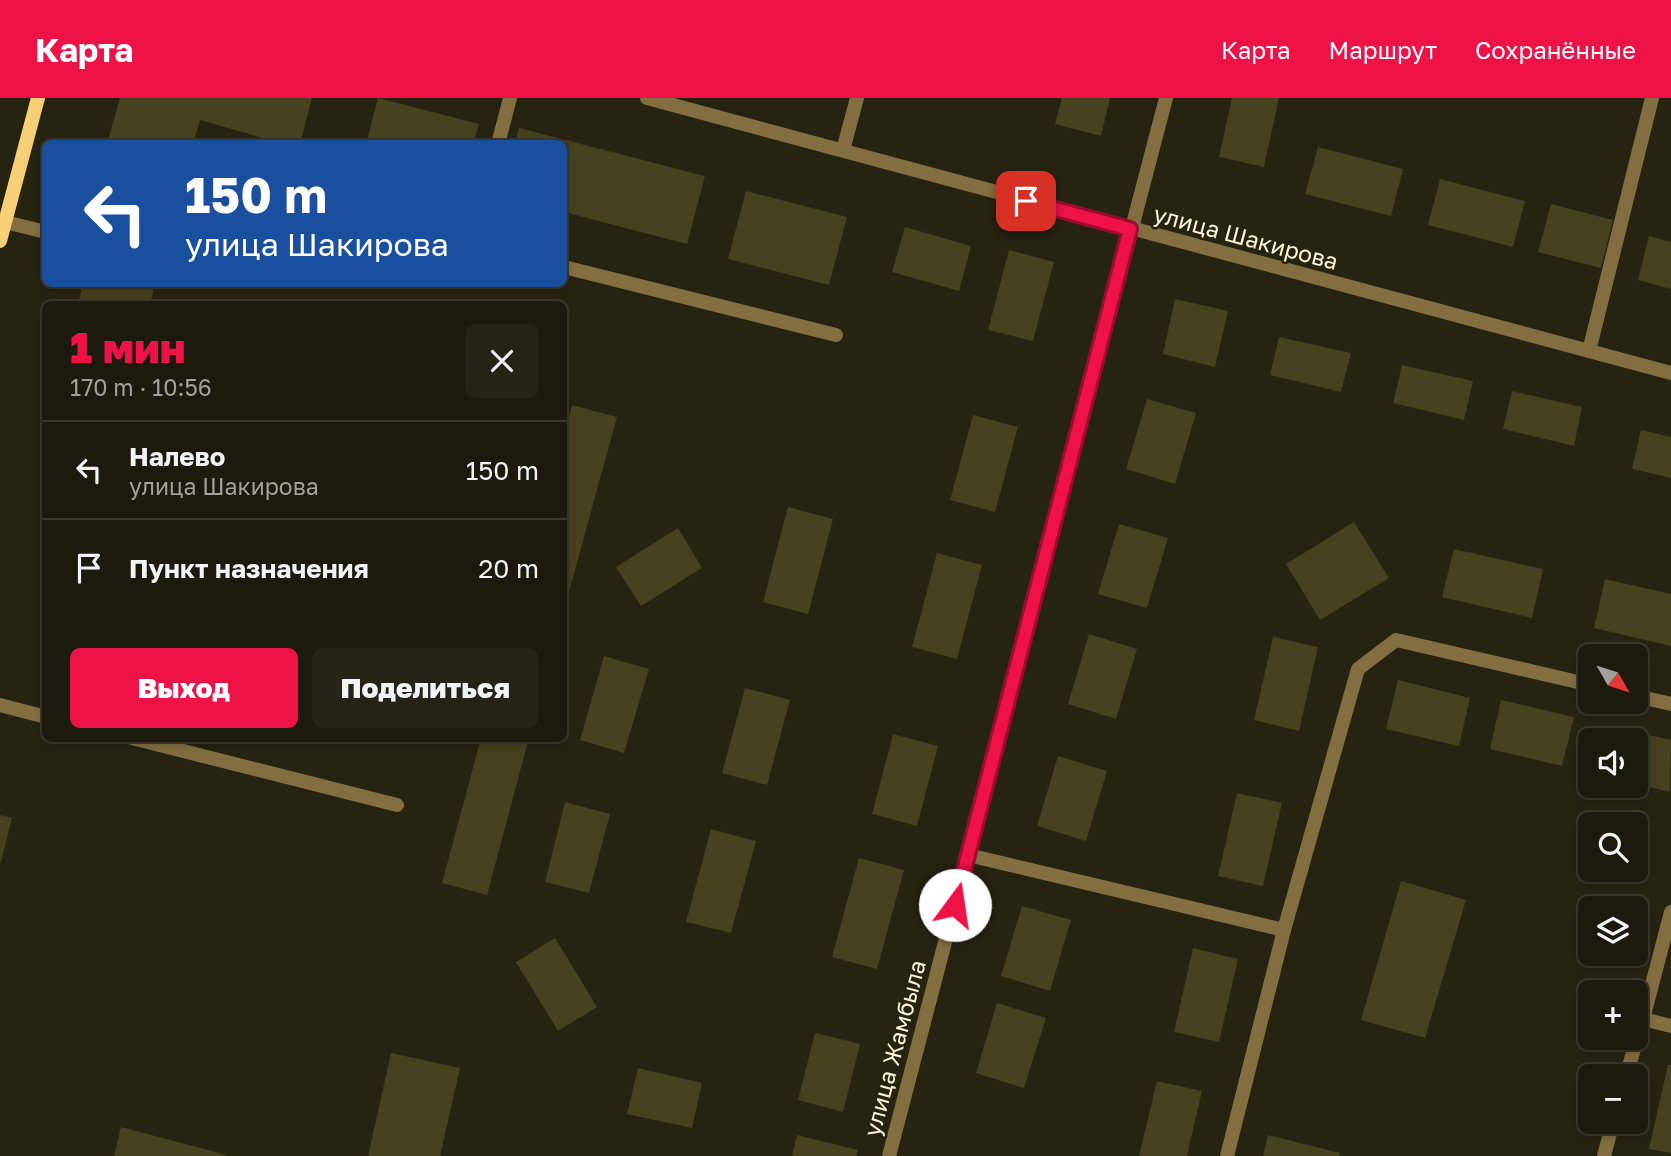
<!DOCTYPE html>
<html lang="ru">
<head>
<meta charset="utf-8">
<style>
	body { margin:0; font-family:"Golos Text",sans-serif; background:#252316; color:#f1f3f6; height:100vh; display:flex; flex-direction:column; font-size:26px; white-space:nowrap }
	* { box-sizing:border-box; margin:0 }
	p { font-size:23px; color:#a0a19d }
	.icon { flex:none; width:38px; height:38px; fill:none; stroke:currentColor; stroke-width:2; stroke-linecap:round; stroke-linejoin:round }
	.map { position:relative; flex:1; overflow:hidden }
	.side { position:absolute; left:42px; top:203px; width:525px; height:441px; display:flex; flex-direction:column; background:#1c1a0d; border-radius:10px; box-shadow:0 4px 10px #0003,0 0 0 2px #3a382e }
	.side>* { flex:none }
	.guide { position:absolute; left:42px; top:42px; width:525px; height:147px; border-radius:10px; box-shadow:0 4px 10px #0003,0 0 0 2px #3a382e; background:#1a4fa0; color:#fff; overflow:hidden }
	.needle { width:46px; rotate:129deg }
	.buttons { position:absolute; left:1578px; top:546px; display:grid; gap:14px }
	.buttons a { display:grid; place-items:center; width:70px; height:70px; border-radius:10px; background:#1c1a0d; box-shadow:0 4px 10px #0003,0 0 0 2px #3a382e; font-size:35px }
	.pin { position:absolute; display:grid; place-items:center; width:60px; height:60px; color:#fff; margin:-30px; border-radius:14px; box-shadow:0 4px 10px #0006 }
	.me { position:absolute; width:77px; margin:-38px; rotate:14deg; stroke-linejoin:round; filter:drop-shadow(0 0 5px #0008) }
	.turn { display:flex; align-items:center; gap:24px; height:147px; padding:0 28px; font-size:32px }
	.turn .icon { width:91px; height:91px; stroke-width:2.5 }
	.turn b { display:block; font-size:49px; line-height:60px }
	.round { display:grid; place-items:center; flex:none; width:74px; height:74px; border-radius:10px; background:#252316 }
	.overview { display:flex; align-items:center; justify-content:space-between; height:119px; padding:0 28px }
	h1 { font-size:42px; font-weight:800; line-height:52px; color:#ef1246 }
	.primary-button { display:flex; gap:14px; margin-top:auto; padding:14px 28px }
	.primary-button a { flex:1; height:80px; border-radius:10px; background:#ef1246; color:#fff; font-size:28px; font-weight:800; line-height:80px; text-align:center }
	.primary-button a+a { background:#252316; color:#f1f3f6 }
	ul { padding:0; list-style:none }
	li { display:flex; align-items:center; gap:21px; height:98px; padding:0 28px; border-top:2px solid #3a382e }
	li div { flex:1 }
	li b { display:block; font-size:26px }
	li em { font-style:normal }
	header { display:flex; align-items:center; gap:42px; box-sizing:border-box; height:98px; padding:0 35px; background:#ef1246; color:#fff }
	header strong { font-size:33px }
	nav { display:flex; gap:38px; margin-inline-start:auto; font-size:24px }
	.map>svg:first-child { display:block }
	.building { fill:#46411e }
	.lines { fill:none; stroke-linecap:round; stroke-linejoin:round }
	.service { stroke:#826e40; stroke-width:14 }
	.minor { stroke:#826e40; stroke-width:14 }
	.tertiary { stroke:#826e40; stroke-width:14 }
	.secondary { stroke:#f6cf77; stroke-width:14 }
	.route-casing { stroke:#9b0c2e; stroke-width:18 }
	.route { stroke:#ef1246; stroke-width:12 }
	.labels { text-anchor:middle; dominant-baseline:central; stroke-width:5; stroke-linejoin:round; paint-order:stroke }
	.street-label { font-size:23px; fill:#fcf5d9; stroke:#262311 }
</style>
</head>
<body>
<header>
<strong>Карта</strong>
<nav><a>Карта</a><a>Маршрут</a><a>Сохранённые</a></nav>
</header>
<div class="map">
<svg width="1671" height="1058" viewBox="0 0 1671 1058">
	<rect width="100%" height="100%" fill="#262311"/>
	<g class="building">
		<path d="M120,0H312L300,46H284L200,22L193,46H107Z"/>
		<path d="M378,0L479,26L473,46H366Z"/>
		<path d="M1062,0H1110L1101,38L1055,26Z"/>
		<path d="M1232,0H1279L1264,69L1219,59Z"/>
		<path d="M519,30L705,78L687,146L564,114V46H515Z"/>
		<path d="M1318,49L1403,71L1391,118L1305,96Z"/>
		<path d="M1440,81L1525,103L1513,149L1428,127Z"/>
		<path d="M746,93L847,119L829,187L728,161Z"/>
		<path d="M1551,106L1613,122L1601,170L1538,154Z"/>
		<path d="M905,129L971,148L959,193L892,174Z"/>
		<path d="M1649,138L1671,144V191L1638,182Z"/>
		<path d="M1009,152L1054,164L1033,243L988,232Z"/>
		<path d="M83,186H155L150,206H78Z"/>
		<path d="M1175,201L1228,213L1215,269L1163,256Z"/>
		<path d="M1279,239L1351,255L1341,294L1270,277Z"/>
		<path d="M1402,267L1473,283L1464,322L1393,305Z"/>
		<path d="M1512,293L1582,309L1574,348L1503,331Z"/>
		<path d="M1147,301L1196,315L1175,386L1126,371Z"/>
		<path d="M572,307L617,319L564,512V337Z"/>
		<path d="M973,317L1018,329L995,414L950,402Z"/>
		<path d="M1641,332L1671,339V380L1632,371Z"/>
		<path d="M788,409L833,421L808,516L763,504Z"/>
		<path d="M1354,424L1389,480L1320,522L1286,466Z"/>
		<path d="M1119,426L1168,440L1147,510L1098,496Z"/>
		<path d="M678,430L702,470L641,508L616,469Z"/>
		<path d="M1454,451L1543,471L1532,520L1442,499Z"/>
		<path d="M937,455L982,467L957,561L912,549Z"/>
		<path d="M1605,481L1671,496V548L1594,530Z"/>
		<path d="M1089,536L1137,551L1116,621L1068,606Z"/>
		<path d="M1273,539L1318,549L1299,633L1254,622Z"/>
		<path d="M604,558L649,571L624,655L580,642Z"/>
		<path d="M1398,582L1470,600L1459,648L1386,631Z"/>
		<path d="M745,590L790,602L767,687L722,675Z"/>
		<path d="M1501,602L1574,619L1562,668L1490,651Z"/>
		<path d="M1609,628L1671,642L1670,694L1636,686V642H1606Z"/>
		<path d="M893,636L938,648L917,728L872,716Z"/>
		<path d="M481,640H529L487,797L442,785Z"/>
		<path d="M1058,658L1107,673L1086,743L1037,728Z"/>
		<path d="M1237,695L1282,705L1263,788L1218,778Z"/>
		<path d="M565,704L610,716L589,795L545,784Z"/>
		<path d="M0,717L12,720L1,764H0Z"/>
		<path d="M711,731L756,743L731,835L686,824Z"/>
		<path d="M859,760L904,772L877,871L832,859Z"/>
		<path d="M1401,783L1466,802L1425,940L1361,922Z"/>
		<path d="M1022,808L1071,822L1050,893L1001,878Z"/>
		<path d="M555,840L597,909L558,933L516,864Z"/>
		<path d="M1193,850L1238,861L1219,944L1174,934Z"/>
		<path d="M997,905L1046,920L1024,990L976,975Z"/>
		<path d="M815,935L860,946L843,1014L798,1002Z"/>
		<path d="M391,955L460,970L440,1058H368Z"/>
		<path d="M1668,967H1671V1055L1649,1051Z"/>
		<path d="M638,970L702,985L692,1030L627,1016Z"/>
		<path d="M1157,983L1202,993L1187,1058H1139Z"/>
		<path d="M121,1029L227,1057L226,1058H114Z"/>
		<path d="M797,1037L858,1052L856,1058H792Z"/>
		<path d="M1268,1037L1340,1055L1339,1058H1263Z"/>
	</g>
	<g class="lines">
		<g class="service">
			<path d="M498,46L510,0"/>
			<path d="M5,124L46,134"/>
			<path d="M564,169L836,237"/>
			<path d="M0,607L46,619"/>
			<path d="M132,640L397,707"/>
		</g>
		<g class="minor">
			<path d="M843,52L857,0"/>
			<path d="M1589,253L1652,0"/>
			<path d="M1636,598L1671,606"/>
			<path d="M968,757L1284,832L1227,1058"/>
			<path d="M1284,832L1358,571L1396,542L1591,587"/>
			<path d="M1643,921L1671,814"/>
			<path d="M1626,978L1643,921L1671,928"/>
			<path d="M889,1058L1166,0"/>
			<path d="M1604,1058L1613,1024"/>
		</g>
		<path class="tertiary" d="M647,0L1671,275"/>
		<path class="secondary" d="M0,143L38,0"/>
	</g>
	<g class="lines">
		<defs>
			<path id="route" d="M955,807L1130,131L1026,103"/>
		</defs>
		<use href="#route" class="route-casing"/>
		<use href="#route" class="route"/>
	</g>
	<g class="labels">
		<g class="street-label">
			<text transform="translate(1246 139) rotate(15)">улица Шакирова</text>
			<text transform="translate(894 950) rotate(-75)">улица Жамбыла</text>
		</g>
	</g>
</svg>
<div class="buttons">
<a><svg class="needle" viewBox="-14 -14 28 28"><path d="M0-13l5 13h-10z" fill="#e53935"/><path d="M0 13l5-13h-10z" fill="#a0a19d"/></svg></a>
<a><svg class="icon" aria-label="sound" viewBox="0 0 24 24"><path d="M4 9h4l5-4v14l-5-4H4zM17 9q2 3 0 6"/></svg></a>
<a><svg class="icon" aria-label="search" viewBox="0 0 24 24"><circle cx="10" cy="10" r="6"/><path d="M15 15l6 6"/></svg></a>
<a><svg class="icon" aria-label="layers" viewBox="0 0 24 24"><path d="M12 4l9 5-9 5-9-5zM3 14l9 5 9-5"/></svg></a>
<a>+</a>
<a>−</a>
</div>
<div class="pin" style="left:1026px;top:103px;background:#d93025"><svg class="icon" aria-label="arrive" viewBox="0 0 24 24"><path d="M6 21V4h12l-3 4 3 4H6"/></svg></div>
<svg class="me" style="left:955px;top:807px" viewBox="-20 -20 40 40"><circle r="19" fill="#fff"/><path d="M0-13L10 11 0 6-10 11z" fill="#ef1246"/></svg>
<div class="guide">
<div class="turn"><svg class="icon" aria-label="left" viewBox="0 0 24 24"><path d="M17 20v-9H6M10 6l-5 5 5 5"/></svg><div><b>150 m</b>улица Шакирова</div></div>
</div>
<section class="side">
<div class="overview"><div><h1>1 мин</h1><p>170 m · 10:56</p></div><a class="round"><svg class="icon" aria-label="close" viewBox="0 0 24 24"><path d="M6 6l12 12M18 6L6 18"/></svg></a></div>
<ul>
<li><svg class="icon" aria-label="left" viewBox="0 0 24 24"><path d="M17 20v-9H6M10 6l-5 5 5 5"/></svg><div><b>Налево</b><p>улица Шакирова</p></div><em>150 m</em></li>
<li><svg class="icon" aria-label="arrive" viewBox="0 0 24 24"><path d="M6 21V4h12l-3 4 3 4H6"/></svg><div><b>Пункт назначения</b></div><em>20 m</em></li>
</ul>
<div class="primary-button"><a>Выход</a><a>Поделиться</a></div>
</section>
</div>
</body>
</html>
